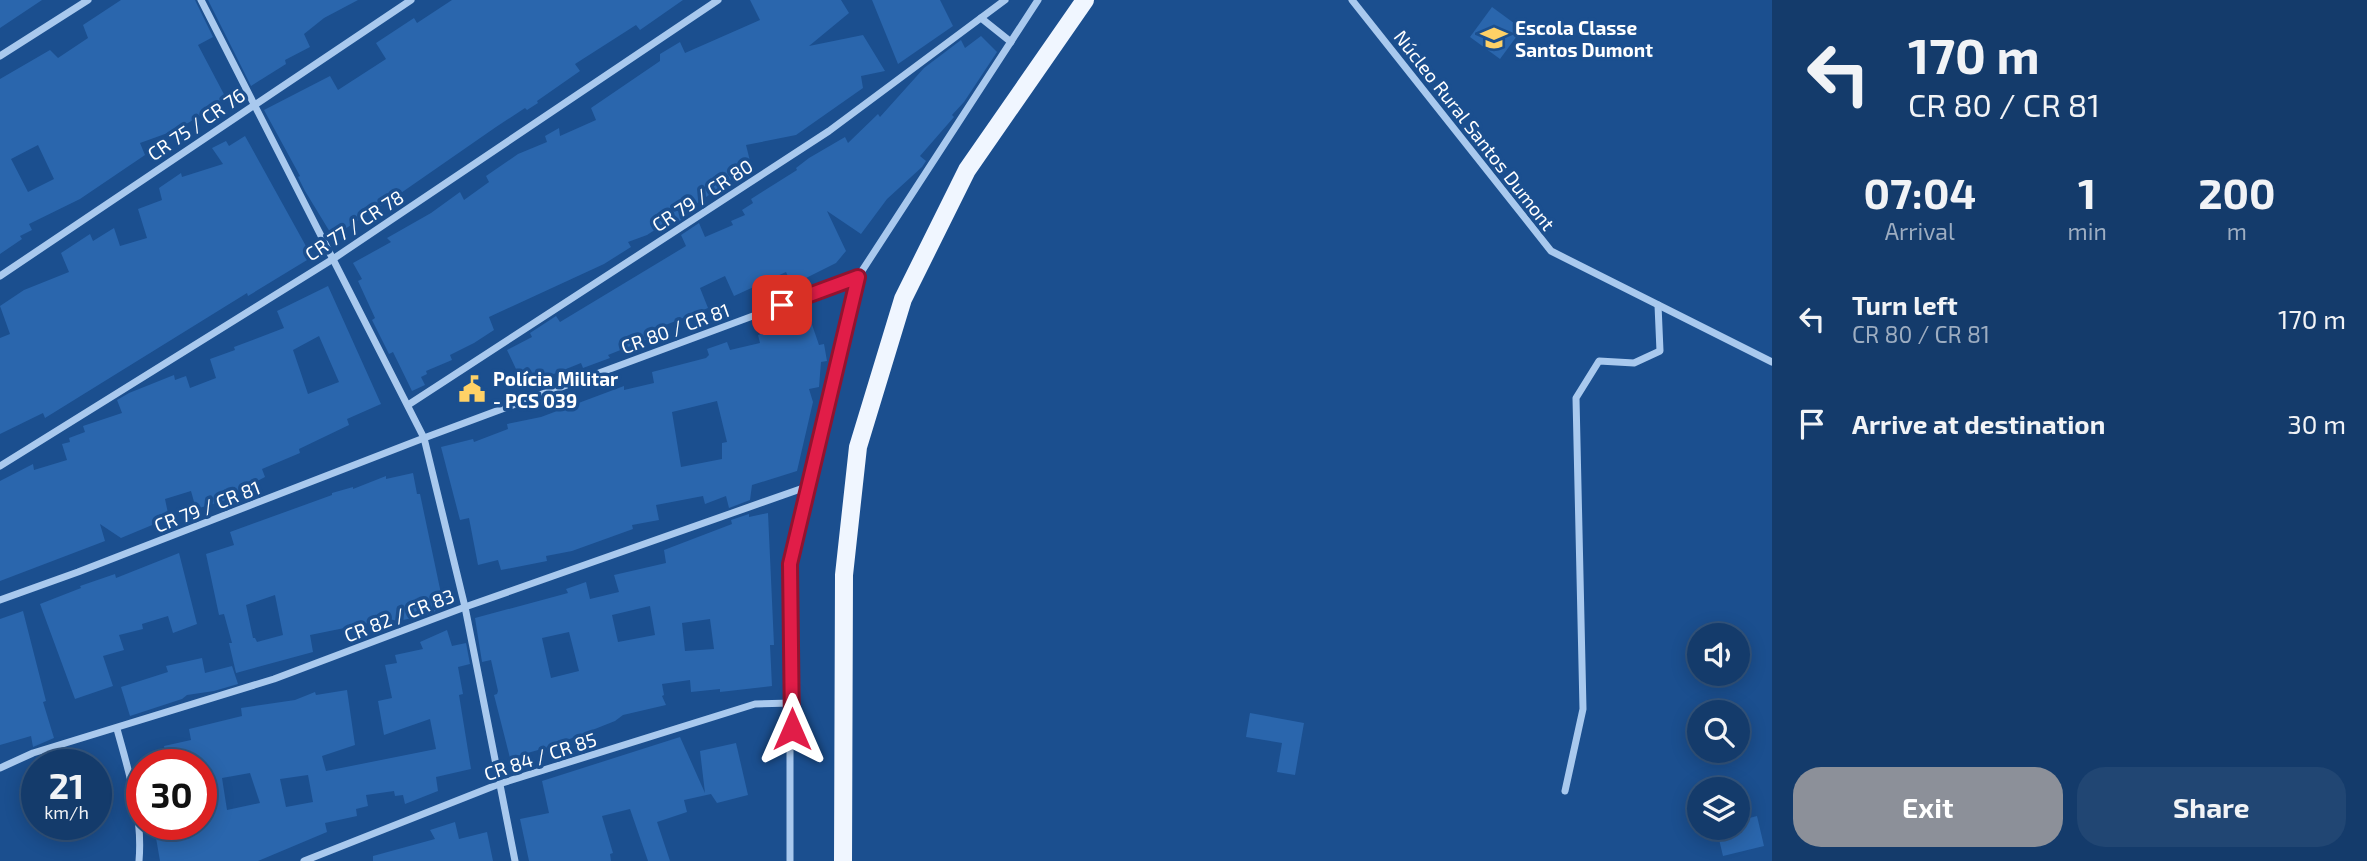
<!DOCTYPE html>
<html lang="en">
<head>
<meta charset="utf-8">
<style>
	body { margin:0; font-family:"Exo 2",sans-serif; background:#214673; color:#f1f3f6; height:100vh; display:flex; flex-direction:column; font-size:26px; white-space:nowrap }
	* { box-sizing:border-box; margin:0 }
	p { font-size:23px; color:#9dadc1 }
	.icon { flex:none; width:38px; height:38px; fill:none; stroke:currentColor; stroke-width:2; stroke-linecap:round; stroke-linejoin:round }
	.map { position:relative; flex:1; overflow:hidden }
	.side { display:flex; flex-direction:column; background:#143b6b; width:595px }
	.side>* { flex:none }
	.guide { background:#143b6b; color:#f1f3f6; overflow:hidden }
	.fabs { position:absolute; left:1687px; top:623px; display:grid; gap:14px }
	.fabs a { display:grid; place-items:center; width:63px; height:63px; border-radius:50%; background:#143b6b; box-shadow:0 4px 18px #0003,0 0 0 2px #33557e; font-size:35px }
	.speed { position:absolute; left:21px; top:749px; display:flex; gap:14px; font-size:35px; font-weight:700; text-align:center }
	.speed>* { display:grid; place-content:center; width:91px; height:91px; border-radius:50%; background:#143b6b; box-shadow:0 4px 18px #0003,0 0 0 2px #33557e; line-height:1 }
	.speed small { font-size:18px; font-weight:400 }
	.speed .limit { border:10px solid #d22; background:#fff; color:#111 }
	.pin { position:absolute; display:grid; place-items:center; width:60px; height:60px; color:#fff; margin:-30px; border-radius:14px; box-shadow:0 4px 10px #0006 }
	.me { position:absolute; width:77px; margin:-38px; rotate:0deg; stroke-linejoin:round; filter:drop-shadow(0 0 5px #0008) }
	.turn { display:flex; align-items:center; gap:24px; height:147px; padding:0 21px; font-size:32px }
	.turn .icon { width:91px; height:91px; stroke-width:2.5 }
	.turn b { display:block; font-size:49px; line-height:60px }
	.eta { display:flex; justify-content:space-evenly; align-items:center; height:119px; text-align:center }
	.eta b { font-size:42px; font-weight:700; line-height:49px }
	.button { display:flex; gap:14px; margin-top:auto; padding:14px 21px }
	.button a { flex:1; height:80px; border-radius:28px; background:#8c9099; color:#fff; font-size:28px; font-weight:700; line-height:80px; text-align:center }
	.button a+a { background:#214673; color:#f1f3f6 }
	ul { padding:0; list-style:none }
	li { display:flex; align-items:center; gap:21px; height:105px; padding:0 21px }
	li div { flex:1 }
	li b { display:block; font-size:26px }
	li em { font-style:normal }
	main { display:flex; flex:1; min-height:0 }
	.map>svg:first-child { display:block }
	.building { fill:#2a66ad; fill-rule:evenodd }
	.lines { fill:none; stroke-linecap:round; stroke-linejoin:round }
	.street { stroke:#a9c9ee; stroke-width:7 }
	.primary { stroke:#f0f6ff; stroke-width:18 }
	.route-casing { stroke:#92132f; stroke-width:18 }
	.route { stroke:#e11d48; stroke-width:12 }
	.labels { text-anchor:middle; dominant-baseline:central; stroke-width:7; stroke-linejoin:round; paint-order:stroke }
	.poi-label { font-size:19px; font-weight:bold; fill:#fff; stroke:#1b4f8f; text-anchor:start }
	.street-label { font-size:19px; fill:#fff; stroke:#1b4f8f }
</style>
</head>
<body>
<main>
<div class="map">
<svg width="1772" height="861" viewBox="0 0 1772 861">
	<rect width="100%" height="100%" fill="#1b4f8f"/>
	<g class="building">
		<path d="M0,0H42L0,28Z"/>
		<path d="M121,0H195L213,37L198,45L227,100L176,130L140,143L145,155L80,199L29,224L32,230L20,236L22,239L0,254V79L50,50L58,58L88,38L83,25ZM38,145L54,179L28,192L11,159Z"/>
		<path d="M208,0H358L324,18L304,34L310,47L285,60L286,64L251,86Z"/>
		<path d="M452,0H683L640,30L636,25L575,64L580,71L537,101L538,103L527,110L525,108L496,127L398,195L337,234L336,232L333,237L305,191L298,177L300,176L264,110L330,76L338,90L386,59L376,43L414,18L417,23Z"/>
		<path d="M750,0H841L849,13L809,46L863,35L885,71L861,76L863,88L796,135L746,145L751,165L692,207L694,211L675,224L673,218L647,235L628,242L631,247L604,264L489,317L494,330L474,343L450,355L452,360L426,371L427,374L421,377L425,385L412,391L393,352L389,354L372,320L375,318L358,281L362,279L353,263L391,242L387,238L431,213L460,192L464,200L489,182L486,176L518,154L547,142L545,136L559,128L560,136L596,120L591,108L660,61V54L680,42L685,53L760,20Z"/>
		<path d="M872,0H940L953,26L898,64Z"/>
		<path d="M1492,7L1522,29L1500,59L1470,37Z"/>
		<path d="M981,36L997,52L964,102L952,115L954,117L920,156L926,161L922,167L887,199L861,234L827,211L846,251L836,263L792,285L786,272L734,296L725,276L700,288L708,308L658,328L660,332L647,337L648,339L608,355L610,358L583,368L581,363L524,386L507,350L532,337L530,333L556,316L560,322L686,246L681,235L699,223L705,237L733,225L731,221L745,215L742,210L753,203L751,199L797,170L796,168L809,158L845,137L848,143L878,114L880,117L924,68L961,40L965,48Z"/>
		<path d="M245,136L312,257L248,296L247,293L45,418L43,413L0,434V338L10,334L0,306L24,290L69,272L61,253L90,234L93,241L114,228L120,246L147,238L138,209L162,200L159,188L181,173L182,177L223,164L212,148L226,141L229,146Z"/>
		<path d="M328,286L381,404L347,419L349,425L299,449L300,453L262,469L265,477L228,496L229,499L196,509L191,491L165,499L169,518L121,538L100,524L105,541L0,581V481L33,464L34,470L67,460L62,444L70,442L69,438L85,432L83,426L122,413L117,400L129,393L174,375L175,380L186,376L190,388L216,378L210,359L235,350L234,347L284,328L277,311ZM319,336L339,382L308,394L293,350Z"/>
		<path d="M807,310L819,345L824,344L827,361L821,362L819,387L809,389L813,402L797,471L752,485L750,500L729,508L726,496L705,504L703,496L656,505L659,520L632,525L633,529L572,551L546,556L547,561L501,570L498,560L478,565L469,518L460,520L441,447L473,439L474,442L508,429L507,424L541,417L624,386V390L654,383L652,372L706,358L709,355L707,349L727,342L730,350L760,343L758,335L770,331L768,324ZM717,401L727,442L722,443V459L681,467L672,412Z"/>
		<path d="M413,473L417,494H420L443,603L434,612L427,615L398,621L389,619L310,635L313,652L236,673L229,643H232L224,614L219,615L206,554L234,545L230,532L332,495V493L353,487V489L386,476V479ZM275,595L283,635L257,642L255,638H253L246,605Z"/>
		<path d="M768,513L774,645H770L772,686L720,692V689L691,692L690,680L662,684L664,695L662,696L666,705L623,715L615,721L552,746L510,758L494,695L497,694L498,691L491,660L482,662L475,618L568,593L566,589L586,582L590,599L619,592L614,575L666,563L664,550L732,524L731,520L749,514V517ZM650,606L655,635L618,642L612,615ZM710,619L714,649L685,651L682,623ZM569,632L579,671L551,678L542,638Z"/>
		<path d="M179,553L197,624L173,633L168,616L142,624L143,629L119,635L124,650L103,656L113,686L75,699L40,604L81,588L80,586L115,574L116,578Z"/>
		<path d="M23,611L46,701L43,702L54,738L33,747L31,736L0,745V619Z"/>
		<path d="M447,630L452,646L466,643L470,664L458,667L463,694L459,695L471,769L436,777L438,791L405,804L403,795L395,796L394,791L366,795L368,806L356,809L357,816L325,823L327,832L258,861H160L155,832L157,824H201V765H168L164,746L191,740L189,729L242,716L241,708L295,700L315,692L316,695L347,690L355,745L322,756L326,771L436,749L430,719L384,735L378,701L392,698L385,665L397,663L395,655L423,649L420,642ZM250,773L260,803L227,810L222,778ZM308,775L313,802L286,807L280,779Z"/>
		<path d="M202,658L205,673L232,666L238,684L214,691L187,695L182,699L130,716L121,687L168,672L166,666Z"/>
		<path d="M1250,713L1304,723L1295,775L1277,772L1282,743L1246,737Z"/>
		<path d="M680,737L705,793L700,751L736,743L748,795L717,803L711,794L684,800L687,812L657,822L670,861H648L630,809L602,816L613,853L610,854L611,861H529L520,819L549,813L542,781Z"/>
		<path d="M1757,816L1764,846L1723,856L1718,835L1728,833L1726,828H1738V821Z"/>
		<path d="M455,822L459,839L487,832L493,861H373V856L435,839L430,830Z"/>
	</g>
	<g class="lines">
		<g class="street">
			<path d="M201,0L424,438L465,607L515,861"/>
			<path d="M1352,0L1551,251L1772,362"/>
			<path d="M981,18L1011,42"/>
			<path d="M0,56L88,0"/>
			<path d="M0,276L411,0"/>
			<path d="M408,405L829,131L1005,0"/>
			<path d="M0,466L333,259L718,0"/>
			<path d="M0,600L78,572L424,438L858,277"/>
			<path d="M117,729C129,773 143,815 139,861"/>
			<path d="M0,768L33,753L274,679L465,607L809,486"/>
			<path d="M1565,791L1583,709L1576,398L1599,361L1634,363L1660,351L1658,305"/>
			<path d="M304,861L499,784L755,704L792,703"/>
			<path d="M790,861V564L858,277L1038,0"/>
		</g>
		<path class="primary" d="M843,861L844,575L858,447L903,299L967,170L1085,0"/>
	</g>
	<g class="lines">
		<defs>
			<path id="route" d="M782,305L858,277L790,564L792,729"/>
		</defs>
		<use href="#route" class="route-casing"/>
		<use href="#route" class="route"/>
	</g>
	<defs>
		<symbol id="school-bare" viewBox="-9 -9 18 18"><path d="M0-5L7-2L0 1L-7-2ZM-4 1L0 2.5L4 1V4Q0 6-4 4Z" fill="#ffd166" stroke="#1b4f8f" stroke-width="2.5" paint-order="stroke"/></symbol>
		<symbol id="civic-bare" viewBox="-9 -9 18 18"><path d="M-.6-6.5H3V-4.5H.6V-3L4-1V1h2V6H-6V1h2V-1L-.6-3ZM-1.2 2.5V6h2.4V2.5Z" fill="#ffd166" stroke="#1b4f8f" stroke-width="2.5" paint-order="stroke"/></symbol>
	</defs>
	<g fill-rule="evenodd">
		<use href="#school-bare" x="1475" y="19" width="38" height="38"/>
		<use href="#civic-bare" x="453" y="370" width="38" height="38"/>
	</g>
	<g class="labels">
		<g class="poi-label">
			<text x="1515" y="27">Escola Classe<tspan x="1515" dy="22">Santos Dumont</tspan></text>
			<text x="493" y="378">Polícia Militar<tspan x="493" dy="22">- PCS 039</tspan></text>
		</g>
		<g class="street-label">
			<text transform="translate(196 124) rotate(-34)">CR 75 / CR 76</text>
			<text transform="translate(1475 130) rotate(52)">Núcleo Rural Santos Dumont</text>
			<text transform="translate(702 195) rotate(-33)">CR 79 / CR 80</text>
			<text transform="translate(354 225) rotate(-33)">CR 77 / CR 78</text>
			<text transform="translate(675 328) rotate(-20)">CR 80 / CR 81</text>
			<text transform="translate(207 506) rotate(-21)">CR 79 / CR 81</text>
			<text transform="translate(399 615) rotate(-21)">CR 82 / CR 83</text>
			<text transform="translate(540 756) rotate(-18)">CR 84 / CR 85</text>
		</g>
	</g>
</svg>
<div class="fabs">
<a><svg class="icon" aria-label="sound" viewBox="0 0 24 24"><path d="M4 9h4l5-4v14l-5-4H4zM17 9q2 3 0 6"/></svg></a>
<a><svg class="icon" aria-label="search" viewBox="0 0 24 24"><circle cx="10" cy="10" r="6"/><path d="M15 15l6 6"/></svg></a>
<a><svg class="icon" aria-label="layers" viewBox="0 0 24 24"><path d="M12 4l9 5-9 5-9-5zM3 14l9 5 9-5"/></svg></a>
</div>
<div class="speed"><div>21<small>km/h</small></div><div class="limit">30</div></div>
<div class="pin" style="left:782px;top:305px;background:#d93025"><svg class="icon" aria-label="arrive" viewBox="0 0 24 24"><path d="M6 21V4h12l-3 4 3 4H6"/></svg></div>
<svg class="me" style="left:792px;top:729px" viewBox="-20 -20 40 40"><path d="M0-17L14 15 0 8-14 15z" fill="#e11d48" stroke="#fff" stroke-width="4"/></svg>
</div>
<section class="side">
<div class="guide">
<div class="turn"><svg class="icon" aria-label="left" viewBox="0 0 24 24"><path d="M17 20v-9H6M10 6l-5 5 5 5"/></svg><div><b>170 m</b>CR 80 / CR 81</div></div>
</div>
<div class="eta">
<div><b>07:04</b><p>Arrival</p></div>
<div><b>1</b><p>min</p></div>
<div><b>200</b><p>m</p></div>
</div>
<ul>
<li><svg class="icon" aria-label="left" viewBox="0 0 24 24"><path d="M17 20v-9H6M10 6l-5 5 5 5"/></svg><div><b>Turn left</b><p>CR 80 / CR 81</p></div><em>170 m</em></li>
<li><svg class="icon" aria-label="arrive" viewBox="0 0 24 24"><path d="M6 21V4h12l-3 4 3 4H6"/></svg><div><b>Arrive at destination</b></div><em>30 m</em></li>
</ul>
<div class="button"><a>Exit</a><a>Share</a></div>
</section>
</main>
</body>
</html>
